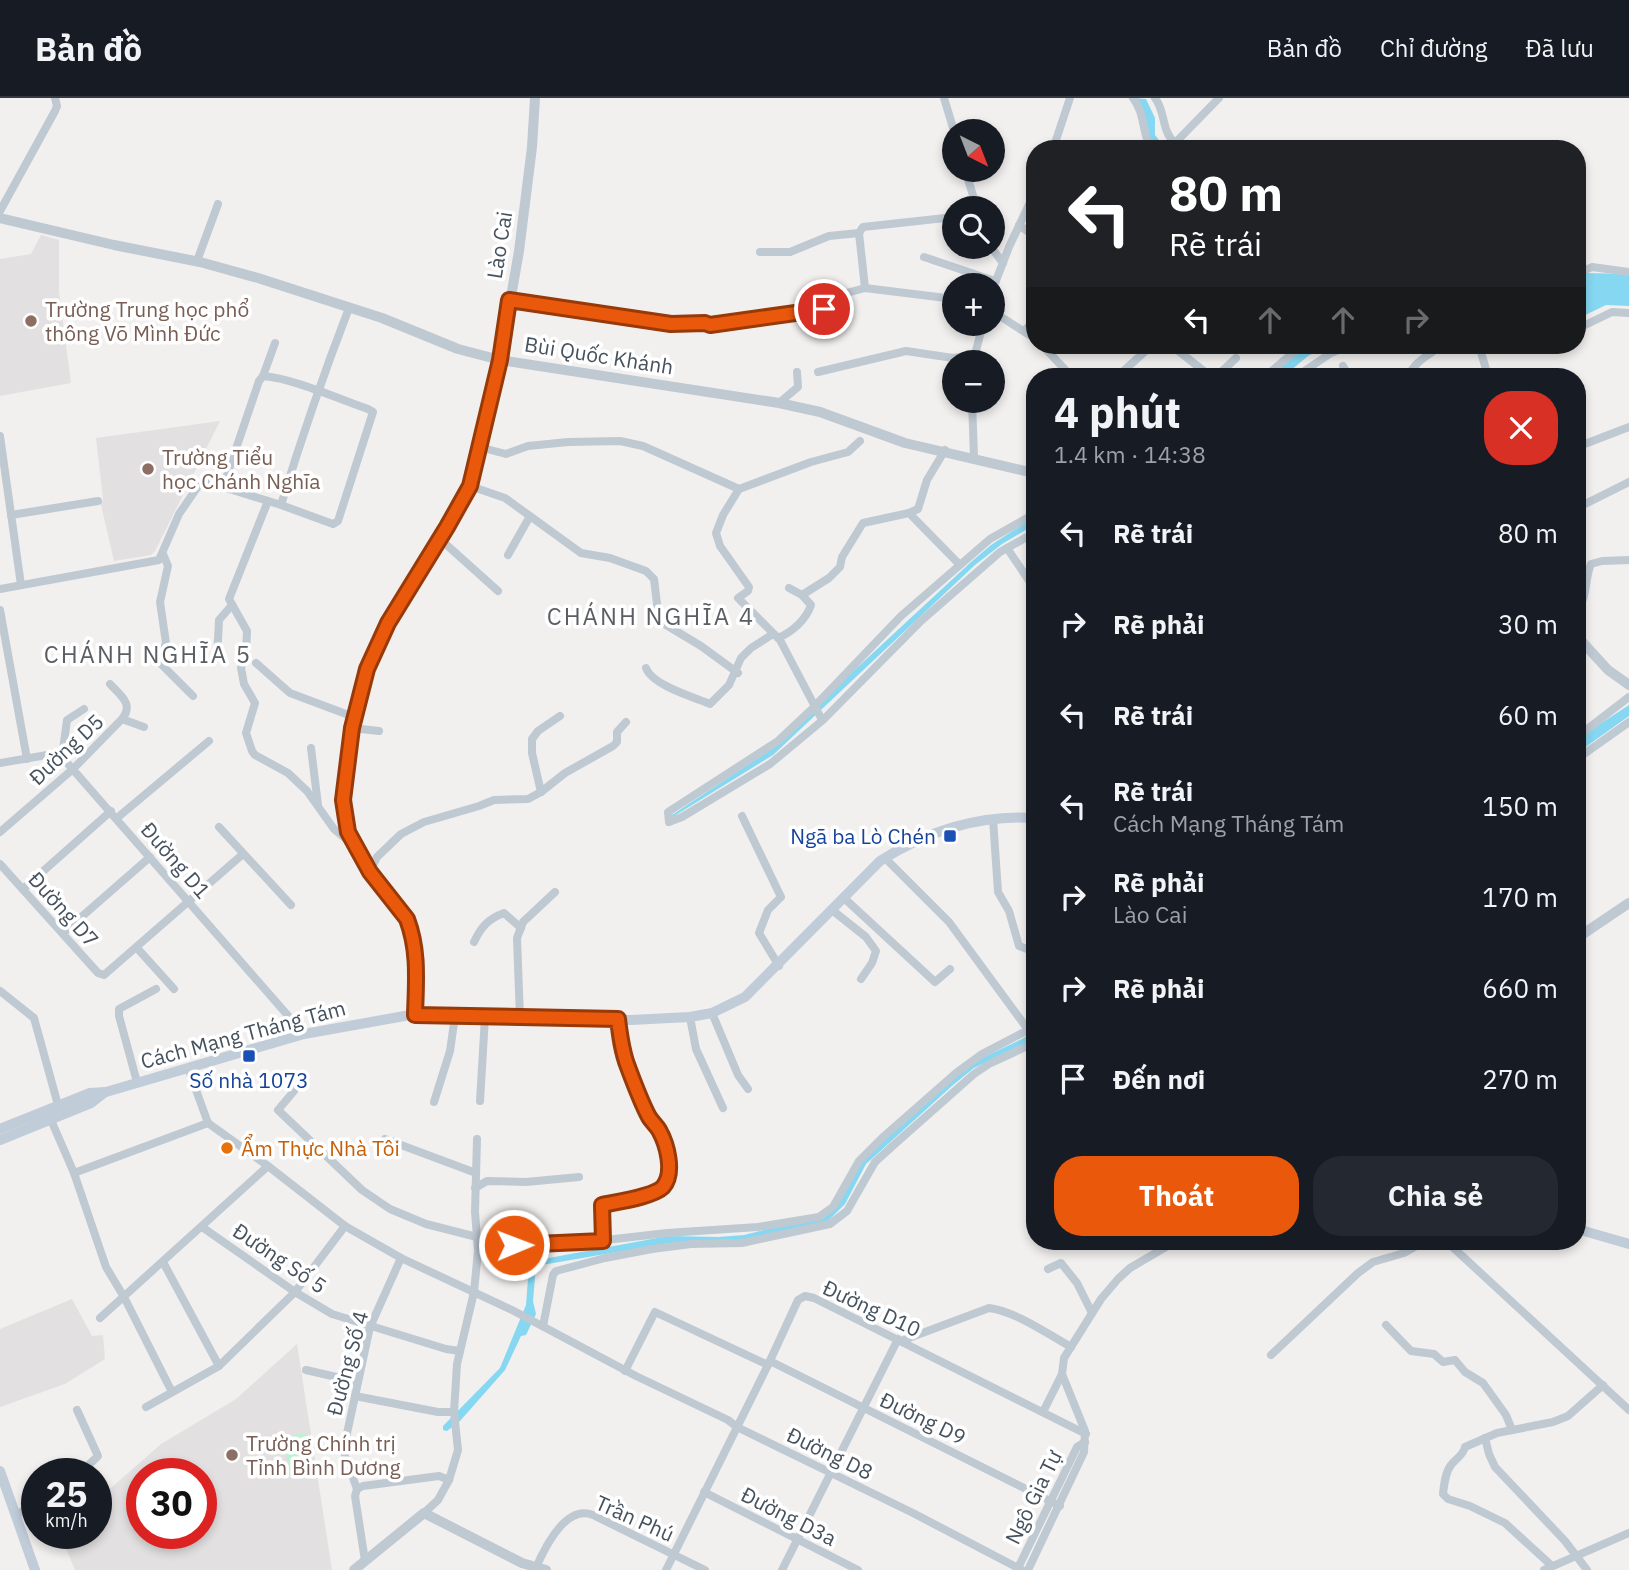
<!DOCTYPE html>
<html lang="vi">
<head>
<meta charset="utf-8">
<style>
	body { margin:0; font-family:"IBM Plex Sans",sans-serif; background:#242831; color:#f1f3f6; height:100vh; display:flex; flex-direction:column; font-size:26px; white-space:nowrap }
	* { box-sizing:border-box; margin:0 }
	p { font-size:23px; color:#9ea1a6 }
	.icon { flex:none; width:38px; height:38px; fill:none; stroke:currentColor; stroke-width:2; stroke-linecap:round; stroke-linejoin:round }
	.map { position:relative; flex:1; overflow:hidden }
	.sheet { position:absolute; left:1026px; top:270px; width:560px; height:882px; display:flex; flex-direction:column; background:#171b24; border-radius:28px; box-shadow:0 4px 10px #0003 }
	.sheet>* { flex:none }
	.guide { position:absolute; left:1026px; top:42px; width:560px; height:214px; border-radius:28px; box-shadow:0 4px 10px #0003; background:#202124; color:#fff; overflow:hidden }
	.needle { width:46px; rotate:138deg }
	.controls { position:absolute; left:942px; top:21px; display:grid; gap:14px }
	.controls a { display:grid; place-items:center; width:63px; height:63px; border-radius:50%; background:#171b24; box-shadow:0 4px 10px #0003; font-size:35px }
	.speed { position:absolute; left:21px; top:1360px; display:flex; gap:14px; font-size:35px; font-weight:700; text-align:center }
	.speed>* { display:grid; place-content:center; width:91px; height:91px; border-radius:50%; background:#171b24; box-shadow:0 4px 10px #0003; line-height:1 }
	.speed small { font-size:18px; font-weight:400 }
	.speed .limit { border:10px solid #d22; background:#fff; color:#111 }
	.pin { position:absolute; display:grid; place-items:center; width:60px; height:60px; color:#fff; margin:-30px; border:4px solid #fff; border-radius:50%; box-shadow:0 2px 7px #0007 }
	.me { position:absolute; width:77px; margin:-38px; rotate:89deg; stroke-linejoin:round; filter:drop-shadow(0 0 5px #0008) }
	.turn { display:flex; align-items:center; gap:24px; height:147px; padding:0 28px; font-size:32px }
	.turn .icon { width:91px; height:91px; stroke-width:2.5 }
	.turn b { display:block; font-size:49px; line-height:60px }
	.lanes { display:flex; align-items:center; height:66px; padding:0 28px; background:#0003; justify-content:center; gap:35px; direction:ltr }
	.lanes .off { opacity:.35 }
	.round { display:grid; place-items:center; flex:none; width:74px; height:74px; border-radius:28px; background:#242831 }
	.head { display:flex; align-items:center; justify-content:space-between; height:119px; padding:0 28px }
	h1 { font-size:42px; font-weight:700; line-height:52px }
	.cta { display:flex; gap:14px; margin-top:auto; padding:14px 28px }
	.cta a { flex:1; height:80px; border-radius:28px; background:#ea580c; color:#fff; font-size:28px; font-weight:700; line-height:80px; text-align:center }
	.cta a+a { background:#242831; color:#f1f3f6 }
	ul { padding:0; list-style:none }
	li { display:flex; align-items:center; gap:21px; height:91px; padding:0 28px }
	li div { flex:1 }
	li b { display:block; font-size:26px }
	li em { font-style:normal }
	header { display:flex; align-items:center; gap:42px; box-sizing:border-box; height:98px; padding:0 35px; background:#171b24; border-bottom:2px solid #363941 }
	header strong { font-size:33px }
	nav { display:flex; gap:38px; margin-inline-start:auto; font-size:24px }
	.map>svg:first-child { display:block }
	.education { fill:#e3e0e1; fill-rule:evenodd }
	.green { fill:#bbf2d2 }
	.water { fill:#86d7f1 }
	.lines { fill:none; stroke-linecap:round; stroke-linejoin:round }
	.minor { stroke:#bfc9d2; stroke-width:8 }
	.tertiary { stroke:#bfc9d2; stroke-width:10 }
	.secondary { stroke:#c1ccd9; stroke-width:10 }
	.route-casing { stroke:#983908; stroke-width:18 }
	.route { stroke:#ea580c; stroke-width:12 }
	.education-dot { fill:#8d6e63; stroke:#fff; stroke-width:2.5 }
	.transit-dot { fill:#1a4fb4; stroke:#fff; stroke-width:2.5 }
	.food-dot { fill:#e8710a; stroke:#fff; stroke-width:2.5 }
	.labels { text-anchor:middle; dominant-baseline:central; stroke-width:7; stroke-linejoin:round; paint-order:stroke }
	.street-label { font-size:21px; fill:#46525e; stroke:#fff }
	.education-label { font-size:21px; fill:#785e54; stroke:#fff; text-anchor:start }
	.transit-label { font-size:21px; fill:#164399; stroke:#fff; text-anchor:end }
	.food-label { font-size:21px; fill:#c56008; stroke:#fff; text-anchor:start }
	.quarter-label { font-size:24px; letter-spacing:2px; fill:#5b5f64; stroke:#fff }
</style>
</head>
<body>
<header>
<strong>Bản đồ</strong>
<nav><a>Bản đồ</a><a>Chỉ đường</a><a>Đã lưu</a></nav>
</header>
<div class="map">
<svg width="1629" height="1472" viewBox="0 0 1629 1472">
	<rect width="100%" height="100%" fill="#f2efef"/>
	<g class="education">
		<path d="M41,137L59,142V194L71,285L0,298V161L31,156Z"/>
		<path d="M220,323L155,453L151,457L114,463L101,407L103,401L96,340Z"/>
		<path d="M72,1201L92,1238L103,1237L105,1261L65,1286L0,1309V1231Z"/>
		<path d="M297,1246L332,1472H75L64,1446L75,1435H96V1414L107,1403L104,1396L161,1346L236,1301ZM142,1376H201V1435H142Z"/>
	</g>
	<path class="green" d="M306,1335L313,1374L291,1379L283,1340Z"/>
	<g class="water">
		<path d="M1135,0L1146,1L1155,20V37L1166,51H1155L1147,38Z"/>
		<path d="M1586,175L1629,176V208L1606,207L1577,221V180Z"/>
		<path d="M1307,247H1328L1308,258L1284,278H1271Z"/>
		<path d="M1034,419V427L1002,446L975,467L773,657L671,720L672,717L764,656L971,464L991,447Z"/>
		<path d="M1629,607V618L1577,655V641Z"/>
		<path d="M1034,933V941L974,970L953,987L866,1066L845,1106L828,1123L745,1143L669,1145L536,1168L533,1203L536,1216L526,1237L521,1238L505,1272L460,1323L447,1333L443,1332V1328L500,1270L526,1207L529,1167L484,1158L486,1152L502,1157L538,1162L668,1138L718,1139L744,1137L826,1117L861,1062L971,965L1022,941Z"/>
	</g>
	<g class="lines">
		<g class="minor">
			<path d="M944,0L954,33"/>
			<path d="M1133,0C1145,15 1142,35 1151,51"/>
			<path d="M1155,0C1166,14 1161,33 1175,45L1219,0"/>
			<path d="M1053,51L1070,0"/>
			<path d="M965,72L977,110"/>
			<path d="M0,113L55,13L57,8L55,0"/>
			<path d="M1019,127L1034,138"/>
			<path d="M859,135L865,190"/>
			<path d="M991,149L1003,165"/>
			<path d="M760,154H790L829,138L859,135L863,129L954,119"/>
			<path d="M924,159L995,183"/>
			<path d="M197,163L218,106"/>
			<path d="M1577,176L1592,169L1629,174"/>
			<path d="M992,193L1009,149L1034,96"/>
			<path d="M509,202L671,226L710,227L820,213L843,196L865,190L954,201"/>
			<path d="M992,213L1034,240"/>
			<path d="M1577,231L1612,214L1629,215"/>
			<path d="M1025,232L1034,223"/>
			<path d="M1042,247L1071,278"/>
			<path d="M1171,247L1210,278"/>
			<path d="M973,264L983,226"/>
			<path d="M1343,268L1349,278"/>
			<path d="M818,274L906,253L953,260L974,257"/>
			<path d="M263,278L275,245"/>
			<path d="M1118,278L1152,247"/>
			<path d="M1217,278L1236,260"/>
			<path d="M1266,278L1302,247"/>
			<path d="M1297,278L1331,255L1351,247"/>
			<path d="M1409,278C1413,264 1431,256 1442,247"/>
			<path d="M1488,278L1480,251L1495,247"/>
			<path d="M972,303L974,359"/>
			<path d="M779,305L798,289L797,274"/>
			<path d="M0,338L21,487"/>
			<path d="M479,349L506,356L528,348L568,344L620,343L643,348L739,391"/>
			<path d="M1577,349L1629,329"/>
			<path d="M470,388L505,400L581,455L610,460L646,473L654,481L658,514L666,527L701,548L738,575"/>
			<path d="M268,403L229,501L247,533L246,556L241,570L244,586L255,605L246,635L252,653L255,657L288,675L307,693L334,731L353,747"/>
			<path d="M281,407L223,389L259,283L263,278C292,280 339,301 368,311L373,314L338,423L333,426L281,407C301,341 324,275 349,210"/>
			<path d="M1577,410L1629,384"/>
			<path d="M909,415L918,411L927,382L945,352"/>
			<path d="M1034,416L990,441L901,518L811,612L778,643L668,714L669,724L682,719L770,666L823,622L921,523L1000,454L1034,435"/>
			<path d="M11,417L98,403"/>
			<path d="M440,441L498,493"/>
			<path d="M1007,450L1034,490"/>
			<path d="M163,456L168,468L160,504L166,545L159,564L193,598"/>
			<path d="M508,457L530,418"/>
			<path d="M789,490L802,497L829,480L840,469L842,459L863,425L909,415L960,467"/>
			<path d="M0,491L159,462L179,416L201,384L223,389"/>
			<path d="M0,512L27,661"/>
			<path d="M1577,513C1588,499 1584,482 1591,466L1602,463L1629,462"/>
			<path d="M778,540C792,534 806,522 811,507L802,497"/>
			<path d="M217,560L219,522L232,507"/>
			<path d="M256,565L290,595L354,619"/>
			<path d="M646,570C652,587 693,599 710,606L729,587L741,560L751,550L773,536"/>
			<path d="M821,620L780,542L738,500L748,493L749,489L720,448L716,435L723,417L739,391L811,364L848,354L860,343"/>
			<path d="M122,621L144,629"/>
			<path d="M352,630L379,633"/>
			<path d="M1577,639L1629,599"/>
			<path d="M311,650L318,707"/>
			<path d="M62,659L67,622L84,611"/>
			<path d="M1577,661L1629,624"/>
			<path d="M0,665L47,657L62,659L304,936"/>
			<path d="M541,694L532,655V641L538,633L560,618"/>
			<path d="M742,718L781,799L768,812L759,835L779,868"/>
			<path d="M117,720L209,643"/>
			<path d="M993,721L998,794L1009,813L1019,848L1027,851L1034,848"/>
			<path d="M219,729L291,807"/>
			<path d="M0,734L73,671L122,621C134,606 121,598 110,586"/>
			<path d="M885,760L949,824L1029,933"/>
			<path d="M0,766L98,875L104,877L243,756"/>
			<path d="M370,774L377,759L401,736L424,724L479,708L494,702L528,701L541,694L565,675L613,648L617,644V634L626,624"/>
			<path d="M23,791L111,713"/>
			<path d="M844,800L935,884L950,871"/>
			<path d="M832,812L866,839L876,853L872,865L861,881"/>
			<path d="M63,835L150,759"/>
			<path d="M474,844C481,829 488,821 504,815L521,830"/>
			<path d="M137,850L174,891"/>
			<path d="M0,893L34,920L58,1007"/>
			<path d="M712,915L738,977L748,991"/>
			<path d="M690,919L696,951L723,1010"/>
			<path d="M520,920L517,840L523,824L555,794"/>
			<path d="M188,970L208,1025L268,1068L345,1128L401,1160L512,1212L636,1278L728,1322L737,1329L913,1415L1022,1472"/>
			<path d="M137,984L119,918V911L156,891"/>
			<path d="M294,993L278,1012L362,1092L390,1111L426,1126L477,1139L514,1147L571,1146L667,1135L758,1129L819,1119L833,1109L859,1063L882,1040L956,975L982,956L1034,929"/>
			<path d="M480,1003L485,919"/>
			<path d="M434,1004L450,953L455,918"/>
			<path d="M51,1022L74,1075L106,1169L124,1199L172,1294"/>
			<path d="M385,1041L476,1075"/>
			<path d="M74,1075L208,1025"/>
			<path d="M475,1090L487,1083L526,1084L579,1079"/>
			<path d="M202,1129L295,1194L332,1216L446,1251L460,1253"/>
			<path d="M603,1143L602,1107C616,1103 653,1099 663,1089C675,1075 667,1046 659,1032C656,1027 652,1024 649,1019C641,1004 634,985 628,969C622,954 620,938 618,921"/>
			<path d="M1446,1143L1629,1312"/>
			<path d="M163,1164L219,1268"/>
			<path d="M1048,1171L1061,1165L1077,1185L1092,1215"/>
			<path d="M100,1220L268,1068"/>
			<path d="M1386,1227L1411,1253L1434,1256L1443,1264L1455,1262L1465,1274L1483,1285L1506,1317L1512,1332"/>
			<path d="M543,1228L553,1177L556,1173L605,1160L652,1151L691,1146L742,1145L830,1126L847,1113L875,1064L896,1045L974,976L989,966L1034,945"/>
			<path d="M901,1243L989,1210C1017,1214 1046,1235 1071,1249"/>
			<path d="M1271,1257L1358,1175L1373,1164L1404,1155L1425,1143"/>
			<path d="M770,1263L1060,1408"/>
			<path d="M306,1272L358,1284"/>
			<path d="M625,1273L655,1214L768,1267"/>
			<path d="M355,1298L438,1314H454"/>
			<path d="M146,1309L219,1268L295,1194L345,1128"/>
			<path d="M77,1312L98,1358L79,1376"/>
			<path d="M1043,1314L1062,1276L1064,1260L1101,1201L1118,1181L1130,1170L1176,1143"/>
			<path d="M1485,1340L1489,1356L1495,1369L1565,1443L1587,1472"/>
			<path d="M449,1382L458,1352L454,1314L457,1266L474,1194L478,1153L475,1114L477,1041"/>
			<path d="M357,1391L363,1388L439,1378L449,1382L438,1402L424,1415"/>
			<path d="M704,1394L858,1472"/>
			<path d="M16,1417L37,1405"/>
			<path d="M365,1463L355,1398L357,1391L345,1358L346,1340L370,1229L401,1160"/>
			<path d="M1552,1468L1505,1425L1470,1408L1448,1401L1443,1396C1444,1387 1445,1375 1451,1367C1456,1360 1463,1358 1465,1349L1497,1335L1553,1324L1568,1318L1603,1287"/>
			<path d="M535,1472C544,1451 565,1406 593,1417L705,1472"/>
			<path d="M666,1472L768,1267L798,1202L805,1198L814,1200L1086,1336"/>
			<path d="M782,1472L898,1241"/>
			<path d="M1017,1472L1077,1349L1085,1344"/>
			<path d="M1028,1472L1084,1354L1085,1333L1062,1276"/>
			<path d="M1544,1472L1629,1435"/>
		</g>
		<g class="tertiary">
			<path d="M0,120L114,147L200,164L258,180L382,220L458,251L500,262L779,305L820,314L905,345L1034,375"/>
			<path d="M1577,538L1608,572L1629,587"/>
			<path d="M1577,840L1629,805"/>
			<path d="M415,917L417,864L415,845L412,834L407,821L370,774L353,747L344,717L349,650L361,589L374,553L388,525L447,430L470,388L500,262L519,153L532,49L535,0"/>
			<path d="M354,1472L424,1415L522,1465L546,1472"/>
		</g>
		<g class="secondary">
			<path d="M0,1031L90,995L106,994L304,936L410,917L631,922L690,919L712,915L745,899L880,763C925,734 980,716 1034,720"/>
			<path d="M0,1042L91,1005L105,994"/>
			<path d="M1577,1131L1629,1146"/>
			<path d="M0,1373L35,1472"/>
		</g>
	</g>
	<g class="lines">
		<defs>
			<path id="route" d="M514,1147L603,1143L602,1107C615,1104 653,1099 663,1089C675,1075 667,1046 659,1032C656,1027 652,1024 649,1019C641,1004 634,985 628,969C622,954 620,938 618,921L415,917C416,883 419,853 407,821L370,774L348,734L343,702L352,630L367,571L388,525L447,429L470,388L500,262L509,202L671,226L705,225L710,227L824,211"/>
		</defs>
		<use href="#route" class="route-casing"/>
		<use href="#route" class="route"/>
	</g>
	<g class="education-dot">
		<circle cx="31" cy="223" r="7"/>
		<circle cx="148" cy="371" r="7"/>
		<circle cx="232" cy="1357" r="7"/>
	</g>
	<g class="transit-dot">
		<rect x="943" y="731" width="14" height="14" rx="3.5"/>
		<rect x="242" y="951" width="14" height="14" rx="3.5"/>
	</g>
	<circle class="food-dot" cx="227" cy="1050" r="7"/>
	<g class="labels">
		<g class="street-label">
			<text transform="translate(499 147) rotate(-81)">Lào Cai</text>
			<text transform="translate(599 257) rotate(9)">Bùi Quốc Khánh</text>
			<text transform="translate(66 651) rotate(-43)">Đường D5</text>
			<text transform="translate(176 762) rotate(49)">Đường D1</text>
			<text transform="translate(64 811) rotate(48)">Đường D7</text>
			<text transform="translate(243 936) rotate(-15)">Cách Mạng Tháng Tám</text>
			<text transform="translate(280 1160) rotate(34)">Đường Số 5</text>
			<text transform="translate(872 1210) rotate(25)">Đường D10</text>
			<text transform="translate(347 1265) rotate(-75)">Đường Số 4</text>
			<text transform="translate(923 1320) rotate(26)">Đường D9</text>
			<text transform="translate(830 1355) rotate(26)">Đường D8</text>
			<text transform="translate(1033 1399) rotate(-64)">Ngô Gia Tự</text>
			<text transform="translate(789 1418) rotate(27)">Đường D3a</text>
			<text transform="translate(635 1420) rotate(24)">Trần Phú</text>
		</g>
		<g class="education-label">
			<text x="45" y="211">Trường Trung học phổ<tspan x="45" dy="24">thông Võ Mình Đức</tspan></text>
			<text x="162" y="359">Trường Tiểu<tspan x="162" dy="24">học Chánh Nghĩa</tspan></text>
			<text x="246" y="1345">Trường Chính trị<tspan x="246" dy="24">Tỉnh Bình Dương</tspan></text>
		</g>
		<g class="transit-label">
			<text x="936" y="738">Ngã ba Lò Chén</text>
			<text x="249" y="982" text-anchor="middle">Số nhà 1073</text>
		</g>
		<g class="food-label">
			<text x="241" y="1050">Ẩm Thực Nhà Tôi</text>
		</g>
		<g class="quarter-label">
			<text x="651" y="518">CHÁNH NGHĨA 4</text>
			<text x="148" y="556">CHÁNH NGHĨA 5</text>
		</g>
	</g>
</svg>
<div class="controls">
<a><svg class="needle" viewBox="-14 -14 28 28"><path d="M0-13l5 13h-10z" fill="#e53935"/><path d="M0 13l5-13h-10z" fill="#9ea1a6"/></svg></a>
<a><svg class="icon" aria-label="search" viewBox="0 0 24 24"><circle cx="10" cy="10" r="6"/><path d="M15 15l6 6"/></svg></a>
<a>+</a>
<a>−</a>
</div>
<div class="speed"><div>25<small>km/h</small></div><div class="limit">30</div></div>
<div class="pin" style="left:824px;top:211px;background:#d93025"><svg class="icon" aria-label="arrive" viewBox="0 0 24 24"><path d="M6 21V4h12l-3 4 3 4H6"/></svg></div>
<svg class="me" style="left:514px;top:1147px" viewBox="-20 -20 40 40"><circle r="17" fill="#ea580c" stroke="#fff" stroke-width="3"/><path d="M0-11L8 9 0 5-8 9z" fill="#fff"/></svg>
<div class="guide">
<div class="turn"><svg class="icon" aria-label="left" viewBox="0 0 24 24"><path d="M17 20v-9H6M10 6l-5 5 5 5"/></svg><div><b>80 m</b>Rẽ trái</div></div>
<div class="lanes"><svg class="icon" aria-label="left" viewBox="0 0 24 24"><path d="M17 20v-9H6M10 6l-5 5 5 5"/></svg><svg class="icon off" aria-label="ahead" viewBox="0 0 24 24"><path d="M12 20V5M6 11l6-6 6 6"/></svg><svg class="icon off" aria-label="ahead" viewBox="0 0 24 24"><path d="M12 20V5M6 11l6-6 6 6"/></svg><svg class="icon off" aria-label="right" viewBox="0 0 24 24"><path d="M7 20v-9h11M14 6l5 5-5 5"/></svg></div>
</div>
<section class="sheet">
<div class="head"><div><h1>4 phút</h1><p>1.4 km · 14:38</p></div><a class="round" style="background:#d93025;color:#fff"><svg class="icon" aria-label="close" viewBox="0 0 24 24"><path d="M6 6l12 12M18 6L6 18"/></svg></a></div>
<ul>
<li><svg class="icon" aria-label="left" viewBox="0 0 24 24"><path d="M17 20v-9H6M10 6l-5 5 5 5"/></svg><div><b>Rẽ trái</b></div><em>80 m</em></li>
<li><svg class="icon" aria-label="right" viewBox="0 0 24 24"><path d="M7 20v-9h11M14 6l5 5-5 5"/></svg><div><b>Rẽ phải</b></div><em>30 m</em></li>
<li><svg class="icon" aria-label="left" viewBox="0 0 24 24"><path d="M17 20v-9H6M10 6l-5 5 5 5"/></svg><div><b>Rẽ trái</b></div><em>60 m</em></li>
<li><svg class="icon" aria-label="left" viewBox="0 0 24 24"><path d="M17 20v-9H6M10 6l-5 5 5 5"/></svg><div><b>Rẽ trái</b><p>Cách Mạng Tháng Tám</p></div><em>150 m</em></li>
<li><svg class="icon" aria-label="right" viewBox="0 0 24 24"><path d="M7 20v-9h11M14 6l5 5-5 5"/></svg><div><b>Rẽ phải</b><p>Lào Cai</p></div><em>170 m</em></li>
<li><svg class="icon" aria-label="right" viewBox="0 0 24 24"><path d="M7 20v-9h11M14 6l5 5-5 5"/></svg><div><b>Rẽ phải</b></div><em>660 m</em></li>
<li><svg class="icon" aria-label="arrive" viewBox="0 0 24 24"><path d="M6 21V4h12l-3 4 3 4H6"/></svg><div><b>Đến nơi</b></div><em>270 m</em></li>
</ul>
<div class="cta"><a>Thoát</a><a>Chia sẻ</a></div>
</section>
</div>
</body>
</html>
